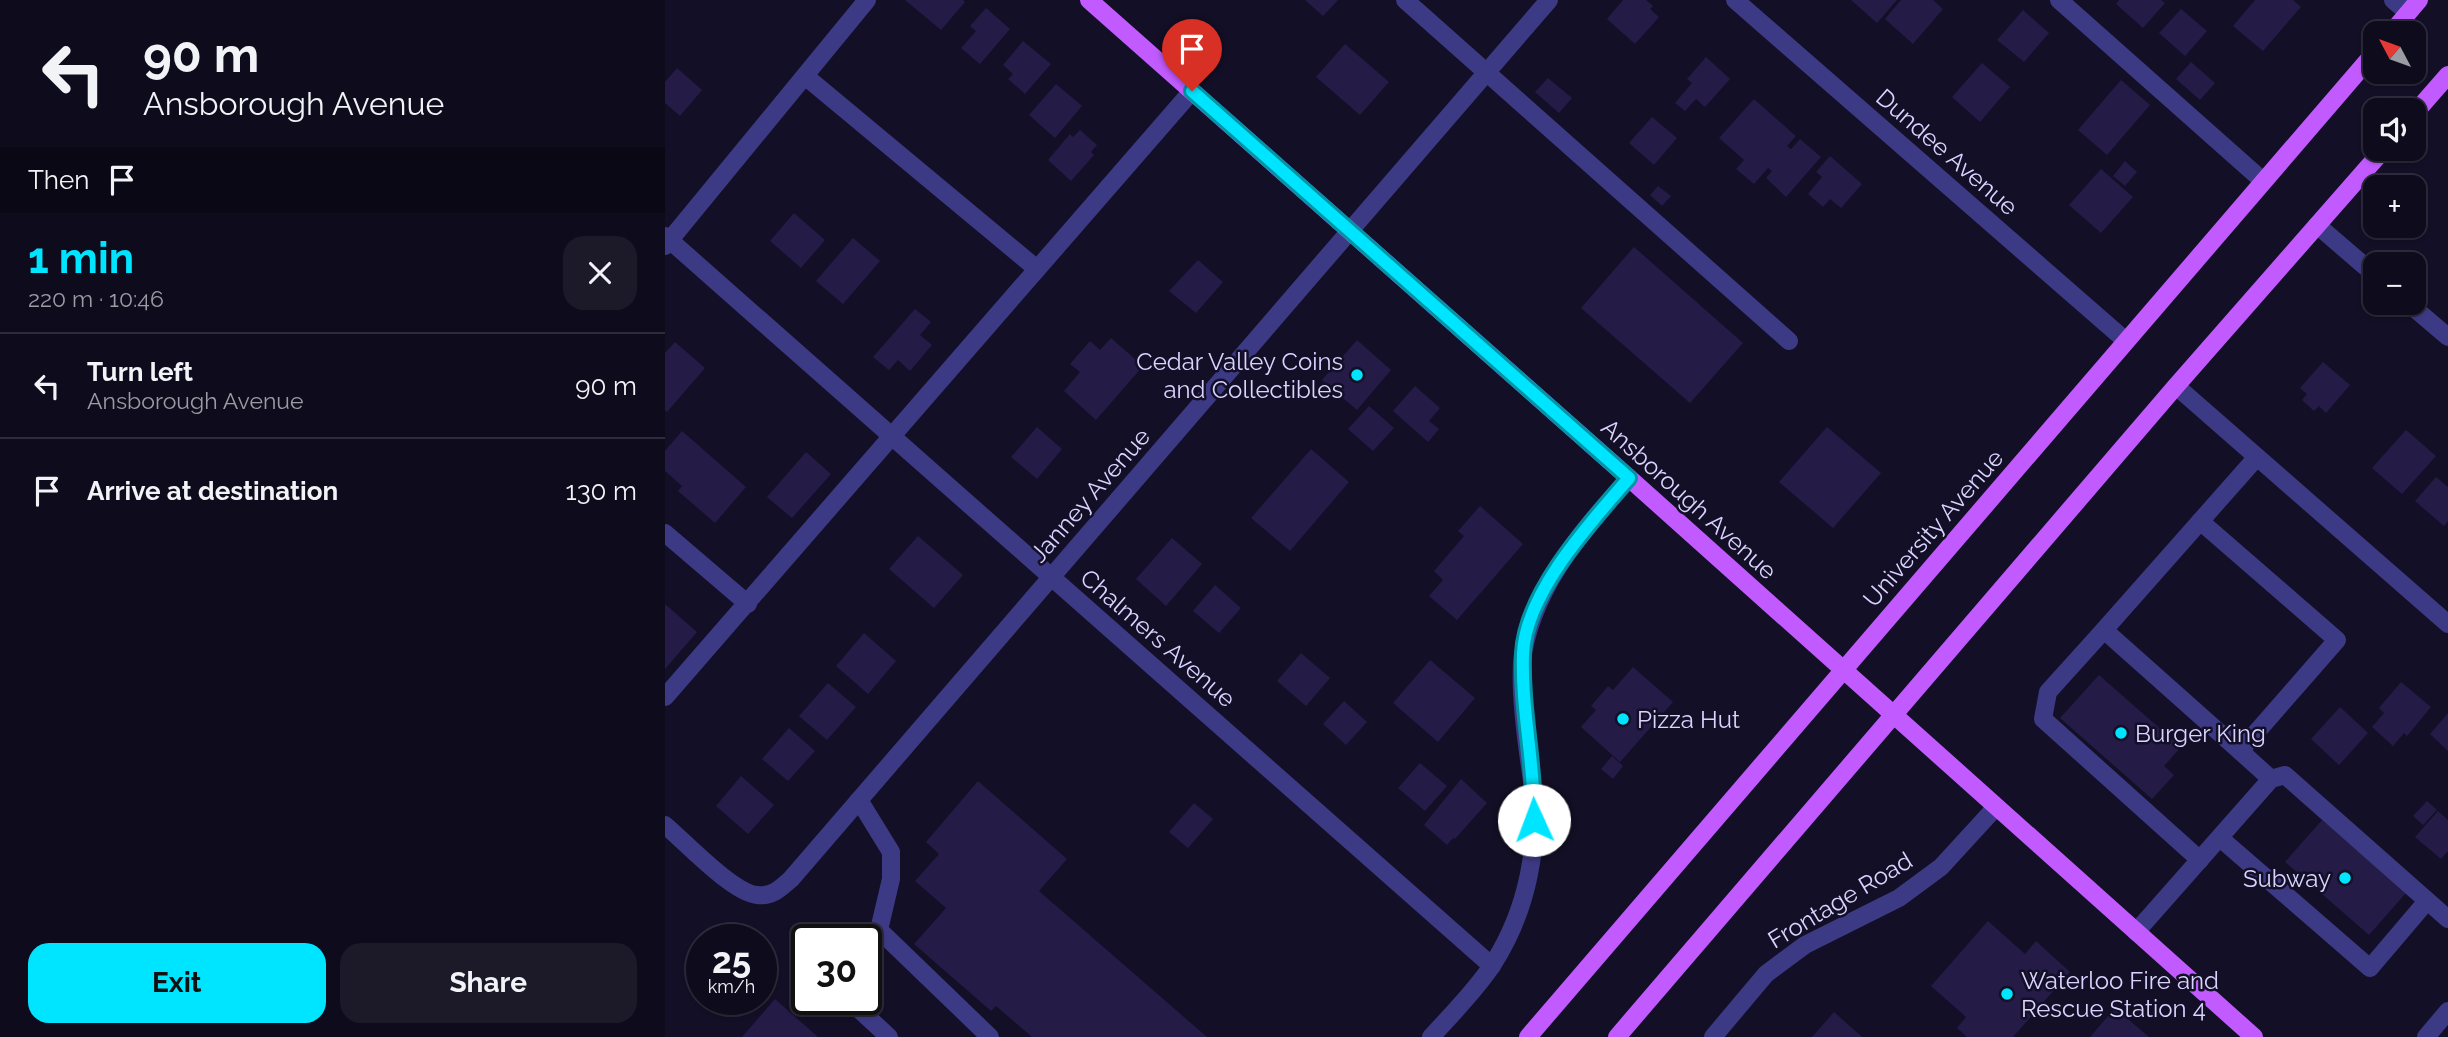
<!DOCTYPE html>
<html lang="en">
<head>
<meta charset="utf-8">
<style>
	body { margin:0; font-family:Raleway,sans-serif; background:#1c1929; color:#f1f3f6; height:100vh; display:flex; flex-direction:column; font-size:26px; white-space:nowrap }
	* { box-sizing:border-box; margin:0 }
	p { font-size:23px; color:#9b9ba3 }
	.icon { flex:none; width:38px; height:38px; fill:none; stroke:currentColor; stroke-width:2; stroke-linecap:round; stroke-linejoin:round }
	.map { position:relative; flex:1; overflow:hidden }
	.details { display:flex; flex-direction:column; background:#0e0b1c; width:665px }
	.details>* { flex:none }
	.top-card { background:#0e0b1c; color:#f1f3f6; overflow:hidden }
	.needle { width:46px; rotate:311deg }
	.fabs { position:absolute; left:1698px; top:21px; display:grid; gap:14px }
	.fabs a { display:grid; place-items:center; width:63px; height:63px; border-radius:14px; background:#0e0b1c; box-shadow:0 2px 5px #0004,0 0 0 2px #2e2b3b; font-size:35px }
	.speed { position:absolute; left:21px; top:924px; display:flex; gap:14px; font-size:35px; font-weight:700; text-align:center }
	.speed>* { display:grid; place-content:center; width:91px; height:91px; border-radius:50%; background:#0e0b1c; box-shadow:0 2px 5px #0004,0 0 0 2px #2e2b3b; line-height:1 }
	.speed small { font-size:18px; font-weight:400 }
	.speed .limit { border:4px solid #111; border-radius:10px; background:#fff; color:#111 }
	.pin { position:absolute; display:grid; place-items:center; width:60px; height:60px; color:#fff; margin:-72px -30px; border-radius:50% 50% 50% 0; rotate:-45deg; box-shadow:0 0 7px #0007 }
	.pin .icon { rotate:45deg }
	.me { position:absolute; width:77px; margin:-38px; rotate:358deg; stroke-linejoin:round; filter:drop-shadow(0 0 5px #0008) }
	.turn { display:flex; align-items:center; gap:24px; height:147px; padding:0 28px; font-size:32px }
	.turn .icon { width:91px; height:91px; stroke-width:2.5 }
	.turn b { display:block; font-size:49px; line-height:60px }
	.then { display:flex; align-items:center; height:66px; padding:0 28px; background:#0003; gap:14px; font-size:26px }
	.round { display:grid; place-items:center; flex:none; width:74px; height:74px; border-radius:21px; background:#1c1929 }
	.head { display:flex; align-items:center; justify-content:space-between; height:119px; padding:0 28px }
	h1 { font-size:42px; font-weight:700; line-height:52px; color:#00e5ff }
	.cta { display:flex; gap:14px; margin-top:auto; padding:14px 28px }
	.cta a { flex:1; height:80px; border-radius:21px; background:#00e5ff; color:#111; font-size:28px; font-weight:700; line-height:80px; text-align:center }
	.cta a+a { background:#1c1929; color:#f1f3f6 }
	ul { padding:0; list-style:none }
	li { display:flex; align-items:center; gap:21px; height:105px; padding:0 28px; border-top:2px solid #2e2b3b }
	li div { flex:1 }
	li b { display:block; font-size:26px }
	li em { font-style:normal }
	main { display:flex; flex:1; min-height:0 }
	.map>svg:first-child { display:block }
	.building { fill:#241b47 }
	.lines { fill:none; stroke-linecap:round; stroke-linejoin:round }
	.minor { stroke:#3d3a85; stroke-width:18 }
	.major { stroke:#c25bff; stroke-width:18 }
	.route-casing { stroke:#0095a6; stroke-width:18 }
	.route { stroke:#00e5ff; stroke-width:12 }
	.poi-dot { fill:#00e5ff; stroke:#130f26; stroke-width:2.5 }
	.labels { text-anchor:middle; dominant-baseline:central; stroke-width:5; stroke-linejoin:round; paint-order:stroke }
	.street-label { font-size:24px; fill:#d9d4ff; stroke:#130f26 }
	.poi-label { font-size:24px; fill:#d9d4ff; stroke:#130f26; text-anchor:start }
</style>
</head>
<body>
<main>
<section class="details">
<div class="top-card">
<div class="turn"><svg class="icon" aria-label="left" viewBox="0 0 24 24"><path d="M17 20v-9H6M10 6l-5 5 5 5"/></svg><div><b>90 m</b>Ansborough Avenue</div></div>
<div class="then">Then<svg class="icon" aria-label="arrive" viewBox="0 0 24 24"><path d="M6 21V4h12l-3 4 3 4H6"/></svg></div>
</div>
<div class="head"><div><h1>1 min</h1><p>220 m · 10:46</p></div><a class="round"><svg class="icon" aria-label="close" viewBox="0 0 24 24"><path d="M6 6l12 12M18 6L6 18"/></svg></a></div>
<ul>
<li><svg class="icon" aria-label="left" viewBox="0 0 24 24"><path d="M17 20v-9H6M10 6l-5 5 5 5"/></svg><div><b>Turn left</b><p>Ansborough Avenue</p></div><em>90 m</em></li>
<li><svg class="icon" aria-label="arrive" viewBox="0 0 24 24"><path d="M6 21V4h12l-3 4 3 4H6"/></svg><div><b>Arrive at destination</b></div><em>130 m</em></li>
</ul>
<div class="cta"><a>Exit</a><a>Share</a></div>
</section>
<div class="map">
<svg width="1783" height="1037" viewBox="0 0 1783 1037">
	<rect width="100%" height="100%" fill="#130f26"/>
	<g class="building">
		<path d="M240,0H298L300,2L276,30Z"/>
		<path d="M640,0H673L658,16Z"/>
		<path d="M958,0H981L988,6L985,9L994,17L970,44L942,19Z"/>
		<path d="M1186,0H1232L1212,23Z"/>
		<path d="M1236,0H1268L1278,9L1248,44L1220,19Z"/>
		<path d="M1454,0H1496L1500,3L1478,28L1451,4Z"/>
		<path d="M1590,0H1628L1636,7L1598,51L1568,26Z"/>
		<path d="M321,8L345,29L315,64L296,48L311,31L305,26Z"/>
		<path d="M1516,9L1542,31L1520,56L1494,33Z"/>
		<path d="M1358,10L1384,33L1359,62L1332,40Z"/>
		<path d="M358,41L386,64L360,94L343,79L348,74L338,65Z"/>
		<path d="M680,44L724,82L695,115L651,77Z"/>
		<path d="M1041,57L1065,79L1040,107L1031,99L1020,111L1010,103L1027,83L1022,79Z"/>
		<path d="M1526,62L1550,83L1535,100L1511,79Z"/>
		<path d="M1317,63L1345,87L1315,122L1287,97Z"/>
		<path d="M12,68L37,90L15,116L0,103V82Z"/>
		<path d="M883,78L907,98L894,113L870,92Z"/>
		<path d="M1456,80L1485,105L1442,155L1413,130Z"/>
		<path d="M391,84L417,106L390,138L364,115Z"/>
		<path d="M1089,99L1131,136L1122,146L1126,149L1135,139L1156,157L1121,197L1101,178L1107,171L1103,168L1089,184L1071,169L1079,160L1054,138Z"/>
		<path d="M987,117L1012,138L989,165L964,143Z"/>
		<path d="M415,130L432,145L426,152L429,155L406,181L383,160L405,134L408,137Z"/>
		<path d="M1165,156L1197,184L1176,208L1165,199L1158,207L1143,194L1157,177L1151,172Z"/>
		<path d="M1460,161L1472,172L1460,186L1448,176Z"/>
		<path d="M1436,169L1468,197L1436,233L1404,205Z"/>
		<path d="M993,186L1006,196L997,206L985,195Z"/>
		<path d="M129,213L160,240L136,268L105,241Z"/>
		<path d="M188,238L215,261L178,304L151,281Z"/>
		<path d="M969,247L1078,343L1025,403L916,308Z"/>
		<path d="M533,260L558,282L531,313L504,291Z"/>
		<path d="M250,309L266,322L255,335L267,345L245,371L233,360L224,370L208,357Z"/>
		<path d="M446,338L478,366L431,420L399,391L415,372L405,364L425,341L435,350Z"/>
		<path d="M692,340L726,370L692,410L657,380Z"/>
		<path d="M10,342L40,368L2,412L0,410V353Z"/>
		<path d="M1658,362L1685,385L1661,413L1654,406L1649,411L1637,400L1642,394L1635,388Z"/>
		<path d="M750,386L775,408L764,421L774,429L763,442L728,411Z"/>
		<path d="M704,406L729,428L708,451L683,429Z"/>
		<path d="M372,427L397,449L372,479L346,457Z"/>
		<path d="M1162,427L1216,473L1168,528L1114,482Z"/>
		<path d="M1741,430L1771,456L1737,494L1707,468Z"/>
		<path d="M17,431L81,487L50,523L13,491L17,486L0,471V451Z"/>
		<path d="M646,449L684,482L625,551L586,518Z"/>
		<path d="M141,452L166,474L127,518L102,497Z"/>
		<path d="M1771,477L1783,487V521L1779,526L1750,501Z"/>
		<path d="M815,506L858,544L792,620L764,596L778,580L769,571L799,536L793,531Z"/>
		<path d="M253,536L298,575L269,608L224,569Z"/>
		<path d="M507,538L537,564L501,606L471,579Z"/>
		<path d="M550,585L576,608L554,633L528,611Z"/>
		<path d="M0,604L32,632L0,669Z"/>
		<path d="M199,633L231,661L203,694L171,666Z"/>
		<path d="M636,653L665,678L641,706L612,681Z"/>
		<path d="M765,660L810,698L773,742L728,703Z"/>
		<path d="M968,667L1008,702L955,762L916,727L931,710L926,706L943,686L948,690Z"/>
		<path d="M1434,675L1516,747L1499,766L1509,775L1487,799L1395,718Z"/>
		<path d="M1736,682L1766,707L1742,736L1739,733L1728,746L1707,727L1719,713L1714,708Z"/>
		<path d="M163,683L191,707L162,740L134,716Z"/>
		<path d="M679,701L702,722L681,745L658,724Z"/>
		<path d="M1675,707L1703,733L1674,765L1646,739Z"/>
		<path d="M1783,713V751L1765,734Z"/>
		<path d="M124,728L150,751L123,781L97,759Z"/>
		<path d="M947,756L958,766L948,779L936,769Z"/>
		<path d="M755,763L782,786L760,811L733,788Z"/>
		<path d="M76,776L109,805L83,834L51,806Z"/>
		<path d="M796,779L822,803L790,839L788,838L782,845L759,825Z"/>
		<path d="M313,781L402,859L374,891L542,1037H367L331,1006L326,1011L249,944L281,908L250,881L274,854L261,842Z"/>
		<path d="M1762,801L1772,810L1758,825L1748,816Z"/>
		<path d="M529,803L548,819L523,848L504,832Z"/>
		<path d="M1773,811L1783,820V851L1776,859L1750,837Z"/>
		<path d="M1657,820L1741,893L1704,935L1620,862Z"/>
		<path d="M1323,921L1360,954L1371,941L1405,972L1348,1037H1302L1292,1028L1301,1017L1266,986Z"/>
		<path d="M110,999L153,1037H77Z"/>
		<path d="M1450,1008L1484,1037H1425Z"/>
		<path d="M1169,1012L1197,1037H1147Z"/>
	</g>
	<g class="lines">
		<g class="minor">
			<path d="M740,0L1124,341"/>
			<path d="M1070,0L1461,341"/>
			<path d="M1394,0L1598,181"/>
			<path d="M1728,0L1743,13"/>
			<path d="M140,76L372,269"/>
			<path d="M1652,225L1710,275"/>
			<path d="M0,236L827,966"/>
			<path d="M0,246L202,0"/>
			<path d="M1743,303L1783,337"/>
			<path d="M1511,386L1783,624"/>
			<path d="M1535,521L1672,640L1575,751L1439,630L1592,457"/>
			<path d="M0,533L83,604"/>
			<path d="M1439,630L1383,692L1378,719L1535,860"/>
			<path d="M0,697L527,91"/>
			<path d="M1575,751L1606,779"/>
			<path d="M194,800L226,852V879L214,930"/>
			<path d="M0,825C20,842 68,893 92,895C107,897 116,888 126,879L884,0"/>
			<path d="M1555,838L1705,968L1762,901"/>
			<path d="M1471,932L1606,779L1620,775L1783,919"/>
			<path d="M201,943L214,930L325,1037"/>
			<path d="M183,999L224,1037"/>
			<path d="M766,1037C786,1015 812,989 828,964C863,909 875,845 867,781C862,747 852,679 859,648C873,580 920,528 964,478"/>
			<path d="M1048,1037L1101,974L1140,945L1234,898L1276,867L1331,807"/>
			<path d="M1761,1037L1783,1011"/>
		</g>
		<g class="major">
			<path d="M424,0L964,478L1589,1037"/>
			<path d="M1726,33L1754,0"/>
			<path d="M1748,115L1783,75"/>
			<path d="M863,1037L1710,52"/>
			<path d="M952,1037L1511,386L1719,149"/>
		</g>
	</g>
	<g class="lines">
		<defs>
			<path id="route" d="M527,91L964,478C926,522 860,593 858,654C856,710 870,765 869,820"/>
		</defs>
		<use href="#route" class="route-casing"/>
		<use href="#route" class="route"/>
	</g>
	<g class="poi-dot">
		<circle cx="692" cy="375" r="7"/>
		<circle cx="958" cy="719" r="7"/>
		<circle cx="1456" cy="733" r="7"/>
		<circle cx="1680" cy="878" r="7"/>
		<circle cx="1342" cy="994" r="7"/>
	</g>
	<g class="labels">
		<g class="street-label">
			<text transform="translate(1282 152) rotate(41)">Dundee Avenue</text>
			<text transform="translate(425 495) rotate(-49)">Janney Avenue</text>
			<text transform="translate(1024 499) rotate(42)">Ansborough Avenue</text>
			<text transform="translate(1268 528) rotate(-49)">University Avenue</text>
			<text transform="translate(493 638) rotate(41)">Chalmers Avenue</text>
			<text transform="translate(1175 900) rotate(-31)">Frontage Road</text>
		</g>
		<g class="poi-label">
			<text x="678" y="361" text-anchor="end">Cedar Valley Coins<tspan x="678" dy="28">and Collectibles</tspan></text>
			<text x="972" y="719">Pizza Hut</text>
			<text x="1470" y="733">Burger King</text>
			<text x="1666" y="878" text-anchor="end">Subway</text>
			<text x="1356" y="980">Waterloo Fire and<tspan x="1356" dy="28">Rescue Station 4</tspan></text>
		</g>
	</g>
</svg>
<div class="fabs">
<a><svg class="needle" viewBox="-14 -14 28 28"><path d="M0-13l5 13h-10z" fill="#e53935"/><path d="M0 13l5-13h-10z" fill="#9b9ba3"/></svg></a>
<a><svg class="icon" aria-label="sound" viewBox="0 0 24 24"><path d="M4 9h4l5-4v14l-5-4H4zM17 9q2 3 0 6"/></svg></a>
<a>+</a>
<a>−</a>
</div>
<div class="speed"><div>25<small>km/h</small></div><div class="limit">30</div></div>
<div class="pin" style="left:527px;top:91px;background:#d93025"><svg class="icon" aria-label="arrive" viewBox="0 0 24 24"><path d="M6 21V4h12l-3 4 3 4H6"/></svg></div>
<svg class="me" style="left:869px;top:820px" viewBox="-20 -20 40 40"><circle r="19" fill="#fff"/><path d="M0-13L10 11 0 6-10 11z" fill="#00e5ff"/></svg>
</div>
</main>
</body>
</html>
